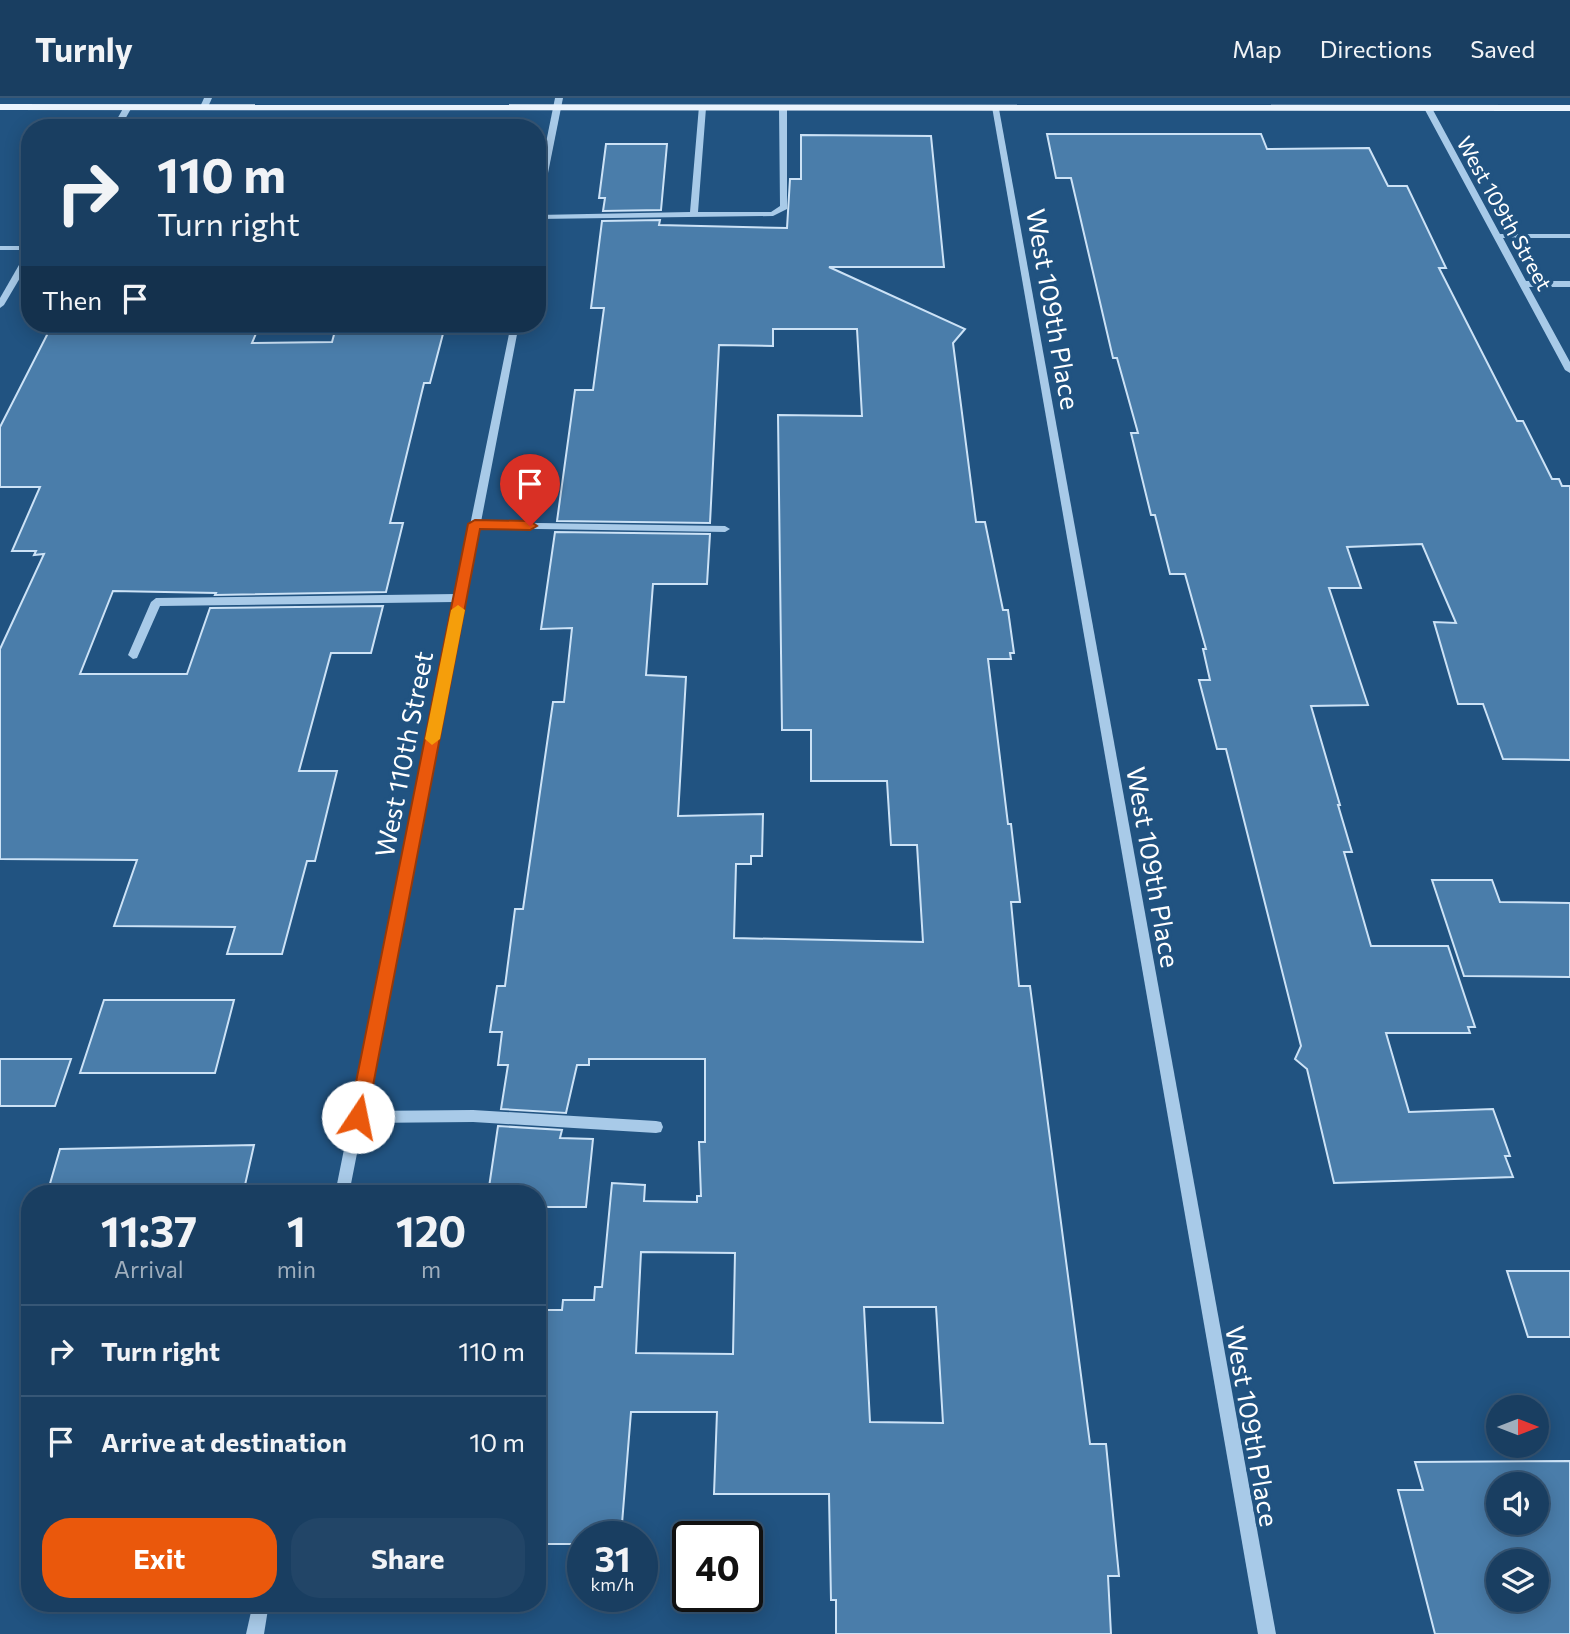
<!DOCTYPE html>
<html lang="en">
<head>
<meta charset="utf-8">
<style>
	body { margin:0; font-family:Commissioner,sans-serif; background:#224567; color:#f1f3f6; height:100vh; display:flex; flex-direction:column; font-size:26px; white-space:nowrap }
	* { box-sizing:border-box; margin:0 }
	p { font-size:23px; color:#9faebd }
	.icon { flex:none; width:38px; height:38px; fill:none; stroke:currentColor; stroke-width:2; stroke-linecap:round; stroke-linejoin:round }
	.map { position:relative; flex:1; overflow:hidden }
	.panel { position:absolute; left:21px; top:1087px; width:525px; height:427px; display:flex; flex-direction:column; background:#193e61; border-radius:28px; box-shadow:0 4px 18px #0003,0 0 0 2px #375776 }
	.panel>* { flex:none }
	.top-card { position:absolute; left:21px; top:21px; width:525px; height:214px; border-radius:28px; box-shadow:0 4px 18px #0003,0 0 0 2px #375776; background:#193e61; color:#f1f3f6; overflow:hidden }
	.needle { width:46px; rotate:90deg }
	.fabs { position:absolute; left:1486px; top:1297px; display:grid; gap:14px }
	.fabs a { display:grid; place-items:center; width:63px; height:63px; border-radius:50%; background:#193e61; box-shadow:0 4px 18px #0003,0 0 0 2px #375776; font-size:35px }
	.speed { position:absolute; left:567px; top:1423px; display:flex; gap:14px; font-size:35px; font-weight:700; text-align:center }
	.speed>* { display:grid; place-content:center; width:91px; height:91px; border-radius:50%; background:#193e61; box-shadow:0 4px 18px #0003,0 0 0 2px #375776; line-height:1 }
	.speed small { font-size:18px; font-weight:400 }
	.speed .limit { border:4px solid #111; border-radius:10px; background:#fff; color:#111 }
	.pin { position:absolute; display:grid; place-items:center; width:60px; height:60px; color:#fff; margin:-72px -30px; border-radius:50% 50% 50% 0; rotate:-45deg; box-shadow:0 0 7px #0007 }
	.pin .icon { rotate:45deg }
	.me { position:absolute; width:77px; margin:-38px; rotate:11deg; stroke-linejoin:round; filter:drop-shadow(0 0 5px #0008) }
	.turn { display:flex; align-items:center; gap:24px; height:147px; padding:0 21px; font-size:32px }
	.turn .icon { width:91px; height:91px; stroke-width:2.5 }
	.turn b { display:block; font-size:49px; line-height:60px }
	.then { display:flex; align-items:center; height:66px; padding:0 21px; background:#0003; gap:14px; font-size:26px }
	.eta { display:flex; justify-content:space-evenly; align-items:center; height:119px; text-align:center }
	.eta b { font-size:42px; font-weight:700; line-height:49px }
	.primary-button { display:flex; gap:14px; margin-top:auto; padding:14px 21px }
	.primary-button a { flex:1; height:80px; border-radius:28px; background:#ea580c; color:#fff; font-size:28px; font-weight:700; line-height:80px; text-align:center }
	.primary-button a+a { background:#224567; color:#f1f3f6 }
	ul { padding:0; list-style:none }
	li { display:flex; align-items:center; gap:21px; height:91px; padding:0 21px; border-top:2px solid #375776 }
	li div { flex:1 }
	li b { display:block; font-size:26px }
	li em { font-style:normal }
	header { display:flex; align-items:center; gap:42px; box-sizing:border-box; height:98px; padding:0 35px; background:#193e61; border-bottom:2px solid #375776 }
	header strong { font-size:33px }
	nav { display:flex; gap:38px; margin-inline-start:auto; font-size:24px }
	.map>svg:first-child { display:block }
	.building { fill:#4a7daa; stroke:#cce2f6; stroke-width:2; fill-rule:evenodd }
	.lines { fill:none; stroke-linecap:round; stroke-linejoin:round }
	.minor { fill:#a8cae8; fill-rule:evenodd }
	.major { fill:#eaf3fd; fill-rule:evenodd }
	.route { fill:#ea580c; stroke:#983908; stroke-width:2 }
	.slow { fill:#f59e0b }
	.labels { text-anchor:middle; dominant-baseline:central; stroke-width:7; stroke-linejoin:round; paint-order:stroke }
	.far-street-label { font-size:21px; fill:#fff; stroke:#215381 }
	.street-label { font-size:26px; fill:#fff; stroke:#215381 }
</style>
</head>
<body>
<header>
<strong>Turnly</strong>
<nav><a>Map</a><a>Directions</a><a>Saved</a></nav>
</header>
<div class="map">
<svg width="1570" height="1536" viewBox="0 0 1570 1536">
	<rect width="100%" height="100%" fill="#215381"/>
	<g class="building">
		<path d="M1047,36H1261L1267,51L1369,50L1388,88H1407L1446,170H1439L1517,323H1523L1552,381H1559L1562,388H1570V662L1503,661L1483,606H1458L1434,524L1456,525L1422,446L1347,449L1361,490H1329L1368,607L1311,608L1340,707H1338L1352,754H1344L1371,848H1448L1475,929H1468L1470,935H1386L1409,1014L1493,1011L1510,1058H1505L1513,1079L1334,1085L1307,971L1295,961L1301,948L1226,651H1217L1199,582H1210L1203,551H1206L1185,476H1170L1155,417H1151L1131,335H1138L1117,260H1113L1071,80H1056Z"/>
		<path d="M801,37L931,38L944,169H829L965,231L953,245L976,424H985L1003,512H1008L1014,555H1010L1011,561H988L1008,726H1011L1020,804H1011L1019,888H1030L1090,1346H1106L1119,1478H1108L1111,1536H836V1502H831L829,1396H714L717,1314H631L621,1438H583V1446H537V1212H562L563,1202H594L595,1189H602L612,1085L645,1087L644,1103L697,1104V1098H701L699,1044H705V961H589V967H577L566,1015L501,1011L508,967H498L502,934H490L497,888H505L515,811H523L553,604H564L572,530L541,531L555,434L710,436L707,486H653L646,577L686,579L678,718L763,716L762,758H751V766H736L734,840L923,844L917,747H891L887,683H811V632H782L778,317L862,318L857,231H773V248L719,247L710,425L557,423L575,292H593L604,210H591L602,123L660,122L659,127L787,130L790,81H801ZM641,1154L735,1155L733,1256L636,1255ZM864,1209H936L943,1325L870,1324Z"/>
		<path d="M606,46H667L661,112L603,113L605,100H599Z"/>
		<path d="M111,226H260L252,245L332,244L335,233L444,232L430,285H424L390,425H403L386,494L215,497L216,495L113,493L80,576H187L210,510L383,508L371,555H331L299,673H337L315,763H307L282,856H227L235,829L114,828L137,762L0,761V551L44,456L34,457L36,453H12L40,389H0V329L50,231L111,232Z"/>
		<path d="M1432,782H1492L1500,804L1570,805V879L1464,878Z"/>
		<path d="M104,902H234L215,975H80Z"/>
		<path d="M0,961H71L55,1008H0Z"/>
		<path d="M498,1028L562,1032L560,1040L593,1041L586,1109H537V1096H488Z"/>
		<path d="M254,1047L243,1096H47L60,1051Z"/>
		<path d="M1507,1173H1570V1239H1528Z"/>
		<path d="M1570,1363V1536H1435L1398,1392H1423L1415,1364ZM1498,1386H1536V1424H1498ZM1498,1463H1536V1502H1498Z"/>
	</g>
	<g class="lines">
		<g class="minor">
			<path d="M204,0H212L208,9L204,11L200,9Z"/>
			<path d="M555,0H563L541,110L537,112V89Z"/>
			<path d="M125,7L132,9L120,30H112Z"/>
			<path d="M699,8L706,10L698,114H771L780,108L779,10L783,8L787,10V111L773,118L537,121V117L690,114Z"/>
			<path d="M992,9L999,11L1276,1536H1258Z"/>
			<path d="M1426,10L1433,12L1500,136H1570V140H1503L1526,183H1570V189H1529L1570,264V275L1565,272L1425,12Z"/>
			<rect x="0" y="148" width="30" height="4"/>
			<path d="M30,158V163L4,207L0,210V200L23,160Z"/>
			<path d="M511,226H519L481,424L725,428L730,431L725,434L479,430L365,1013L473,1012L656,1023L661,1024L663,1029L661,1034L656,1035L473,1024L363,1025L349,1096H335L454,504L160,508L137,560L133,561L128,557L151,504L156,500L456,496Z"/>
			<path d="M253,1505H269L264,1536H246Z"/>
		</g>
		<path class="major" d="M0,6L1570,7V13L0,12Z"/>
	</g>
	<path class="route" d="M475,422L530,423L537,428L530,432L480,431L367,1019L364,1025L358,1027L351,1025L349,1019L468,426Z"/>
	<path class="slow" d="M458,507L465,512L440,641L432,647L425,641L451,512Z"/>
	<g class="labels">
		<g class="far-street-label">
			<text transform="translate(1505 115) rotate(61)">West 109th Street</text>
		</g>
		<g class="street-label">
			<text transform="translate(1054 211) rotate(80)">West 109th Place</text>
			<text transform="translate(403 656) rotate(-79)">West 110th Street</text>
			<text transform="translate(1154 769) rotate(80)">West 109th Place</text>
			<text transform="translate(1253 1328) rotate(80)">West 109th Place</text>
		</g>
	</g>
</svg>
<div class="fabs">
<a><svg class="needle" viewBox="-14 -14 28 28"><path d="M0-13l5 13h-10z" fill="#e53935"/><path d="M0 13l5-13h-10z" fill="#9faebd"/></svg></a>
<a><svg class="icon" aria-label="sound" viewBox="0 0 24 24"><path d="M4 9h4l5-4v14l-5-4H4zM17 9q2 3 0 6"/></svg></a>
<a><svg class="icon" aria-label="layers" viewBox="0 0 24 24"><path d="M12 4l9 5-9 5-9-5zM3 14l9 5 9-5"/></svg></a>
</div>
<div class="speed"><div>31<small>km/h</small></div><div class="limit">40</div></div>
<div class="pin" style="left:530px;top:428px;background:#d93025"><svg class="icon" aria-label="arrive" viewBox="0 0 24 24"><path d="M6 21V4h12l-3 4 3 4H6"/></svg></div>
<svg class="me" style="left:358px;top:1019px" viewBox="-20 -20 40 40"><circle r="19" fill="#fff"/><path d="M0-13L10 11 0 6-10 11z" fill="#ea580c"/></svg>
<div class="top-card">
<div class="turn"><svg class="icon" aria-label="right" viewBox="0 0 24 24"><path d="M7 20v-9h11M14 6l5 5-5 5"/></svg><div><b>110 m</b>Turn right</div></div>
<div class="then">Then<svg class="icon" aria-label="arrive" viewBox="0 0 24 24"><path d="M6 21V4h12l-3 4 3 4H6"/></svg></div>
</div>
<section class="panel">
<div class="eta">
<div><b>11:37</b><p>Arrival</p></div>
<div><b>1</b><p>min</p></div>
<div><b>120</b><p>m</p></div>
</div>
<ul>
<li><svg class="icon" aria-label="right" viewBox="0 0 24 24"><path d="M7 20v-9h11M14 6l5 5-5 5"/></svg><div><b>Turn right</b></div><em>110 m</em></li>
<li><svg class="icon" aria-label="arrive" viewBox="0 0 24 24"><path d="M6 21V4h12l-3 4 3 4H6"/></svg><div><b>Arrive at destination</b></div><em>10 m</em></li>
</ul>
<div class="primary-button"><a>Exit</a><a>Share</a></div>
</section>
</div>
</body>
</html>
